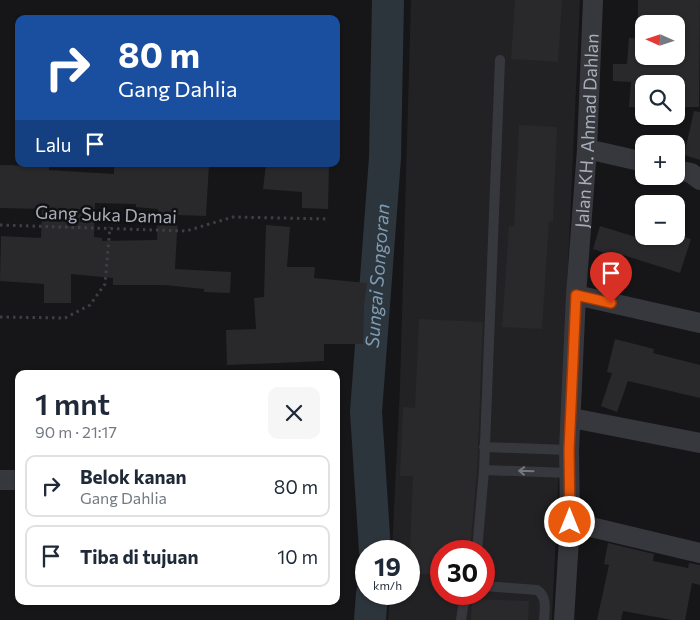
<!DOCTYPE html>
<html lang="id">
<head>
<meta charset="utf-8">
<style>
	body { margin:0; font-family:Commissioner,sans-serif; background:#f6f6f7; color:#1f2937; height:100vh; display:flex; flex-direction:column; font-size:19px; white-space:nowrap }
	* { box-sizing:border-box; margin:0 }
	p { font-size:16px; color:#747a83 }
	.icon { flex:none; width:28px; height:28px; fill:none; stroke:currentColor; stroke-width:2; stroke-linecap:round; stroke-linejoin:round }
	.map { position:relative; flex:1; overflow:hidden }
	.drawer { position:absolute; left:15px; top:370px; width:325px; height:235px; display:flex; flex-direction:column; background:#fff; border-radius:10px; box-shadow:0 1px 4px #0004 }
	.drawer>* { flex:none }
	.top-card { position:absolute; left:15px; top:15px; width:325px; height:152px; border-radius:10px; box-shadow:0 1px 4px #0004; background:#1a4fa0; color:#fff; overflow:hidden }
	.needle { width:32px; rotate:273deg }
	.buttons { position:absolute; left:635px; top:15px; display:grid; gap:10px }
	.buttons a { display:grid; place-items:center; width:50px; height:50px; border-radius:10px; background:#fff; box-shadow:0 1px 4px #0004; font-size:25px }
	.speed { position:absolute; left:355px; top:540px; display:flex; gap:10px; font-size:25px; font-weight:700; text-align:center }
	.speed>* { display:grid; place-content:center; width:65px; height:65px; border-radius:50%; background:#fff; box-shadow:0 1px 4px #0004; line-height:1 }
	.speed small { font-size:12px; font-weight:400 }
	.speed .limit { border:8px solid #d22; background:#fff; color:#111 }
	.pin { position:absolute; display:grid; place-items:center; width:42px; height:42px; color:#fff; margin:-51px -21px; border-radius:50% 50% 50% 0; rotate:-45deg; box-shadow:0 0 5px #0007 }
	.pin .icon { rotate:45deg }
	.me { position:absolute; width:55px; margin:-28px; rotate:0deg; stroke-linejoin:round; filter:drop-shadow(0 0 4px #0008) }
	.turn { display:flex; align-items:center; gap:18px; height:105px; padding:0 20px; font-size:22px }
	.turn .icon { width:65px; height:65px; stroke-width:2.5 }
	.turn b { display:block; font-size:35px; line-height:42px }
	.then { display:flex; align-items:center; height:48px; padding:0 20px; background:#0003; gap:10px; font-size:19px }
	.round { display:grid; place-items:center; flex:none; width:52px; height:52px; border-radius:10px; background:#f6f6f7 }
	.headline { display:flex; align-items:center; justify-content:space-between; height:85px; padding:0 20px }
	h1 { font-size:30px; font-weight:600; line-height:38px }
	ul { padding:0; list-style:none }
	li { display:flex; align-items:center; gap:15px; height:62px; margin:0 10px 8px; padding:0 10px; border:2px solid #e0e1e3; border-radius:10px }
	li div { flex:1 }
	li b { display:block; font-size:19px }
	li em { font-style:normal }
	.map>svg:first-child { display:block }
	.built { fill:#222225; fill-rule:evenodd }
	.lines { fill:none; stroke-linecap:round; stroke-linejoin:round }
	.river { stroke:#2c353c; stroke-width:32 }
	.building { fill:#29292c; fill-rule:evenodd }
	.path { stroke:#3d3f44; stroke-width:3; stroke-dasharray:2.5 4; stroke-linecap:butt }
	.lane { stroke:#37383d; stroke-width:10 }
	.street { stroke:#37383d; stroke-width:20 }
	.oneway { stroke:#757881 }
	.route-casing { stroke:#983908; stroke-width:12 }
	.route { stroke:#ea580c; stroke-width:9 }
	.labels { text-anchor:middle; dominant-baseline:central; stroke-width:5; stroke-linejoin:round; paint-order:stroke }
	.street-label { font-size:18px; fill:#a8adb8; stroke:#111113 }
	.water-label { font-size:19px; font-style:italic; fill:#7f9bb3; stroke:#111113 }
</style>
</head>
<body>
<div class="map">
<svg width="700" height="620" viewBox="0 0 700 620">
	<rect width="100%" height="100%" fill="#161618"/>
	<path class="built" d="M411,0H580L552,620H388L390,594H409V551H392L400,386ZM441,551H484V594H441Z"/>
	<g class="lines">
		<g class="river">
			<path id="s1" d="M375,551L366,412L385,158L388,0"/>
			<path d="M370,620L372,594"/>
		</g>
	</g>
	<g class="building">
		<path d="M515,0H562L558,62L511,59Z"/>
		<path d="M638,0H700L699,107H679V84H644V108L629,107L631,82L613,81V64H627L629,38L644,39V56H676V24H638Z"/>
		<path d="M694,111L700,112V160L684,155Z"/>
		<path d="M519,125L557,127L553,222L549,221L542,329L502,327L509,226H514Z"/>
		<path d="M114,164H209L206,216L178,215L175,269L231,272L230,293L204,292V289L164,285H113V278L71,274V303H44V284L0,281L1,236L41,238L42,209L0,208V165L49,166V170L114,174ZM95,203L136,204V207L158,209L157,240L102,241V238L94,237Z"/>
		<path d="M266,164H329L328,209L302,208V192L263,189Z"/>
		<path d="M266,225L290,227L287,267H315L314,278L367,283L364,305L363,344H324V361L227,365L226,330L256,329L254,298L264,297Z"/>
		<path d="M600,226L639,238V236H682L691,239L680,273L623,255L622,259L593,249Z"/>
		<path d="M419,319L483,322L477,470L470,551H441V575L409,574L413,476H400L403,407L415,408Z"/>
		<path d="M615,339L654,349L653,353L700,365V398L628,381L617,412L601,406L612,373L607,372Z"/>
		<path d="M608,543L654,554L653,561L688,568L689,563L700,565V585L692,583L685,620H672L623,611L621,620H597L609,565L604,564Z"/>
		<path d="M472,599L529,601L528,620H471Z"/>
	</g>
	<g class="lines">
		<g class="path">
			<path d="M0,225L186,231L233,217L329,219"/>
			<path d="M0,317L65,318L90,305L105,284L110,227"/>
		</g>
		<g class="lane">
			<path d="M484,447L569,450"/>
			<path d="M484,470L569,473"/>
			<path d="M477,551L484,470L500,60"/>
			<path d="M484,586L537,590C547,596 545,609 544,620"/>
			<path d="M461,620L465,594"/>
		</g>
		<g class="street">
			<path d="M587,149L644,162"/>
			<path d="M676,170L691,173L700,180"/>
			<path d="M576,295L700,323"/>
			<path d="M572,418L700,443"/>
			<path d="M0,480H19"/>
			<path d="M570,522L700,553"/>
			<path id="s2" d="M564,620L570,522L569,450L576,295L587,149L593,0"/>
		</g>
	</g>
	<defs><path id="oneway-shaft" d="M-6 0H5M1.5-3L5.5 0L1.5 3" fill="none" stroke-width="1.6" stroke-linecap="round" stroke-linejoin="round" transform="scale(1.25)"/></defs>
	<use class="oneway" href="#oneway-shaft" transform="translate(526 471) rotate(-178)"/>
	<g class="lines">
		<defs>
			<path id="route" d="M570,522L569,450L576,295L611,303"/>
		</defs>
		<use href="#route" class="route-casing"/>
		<use href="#route" class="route"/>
	</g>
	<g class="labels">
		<g class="street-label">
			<text stroke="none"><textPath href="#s2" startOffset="490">Jalan KH. Ahmad Dahlan</textPath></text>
			<text transform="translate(106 214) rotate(2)">Gang Suka Damai</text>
		</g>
		<g class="water-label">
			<text stroke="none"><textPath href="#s1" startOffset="276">Sungai Songoran</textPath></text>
		</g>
	</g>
</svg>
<div class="buttons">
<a><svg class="needle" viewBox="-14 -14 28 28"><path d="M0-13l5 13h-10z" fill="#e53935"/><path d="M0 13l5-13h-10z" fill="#747a83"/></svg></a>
<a><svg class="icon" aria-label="search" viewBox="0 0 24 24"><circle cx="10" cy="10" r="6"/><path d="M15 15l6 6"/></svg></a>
<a>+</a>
<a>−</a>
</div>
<div class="speed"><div>19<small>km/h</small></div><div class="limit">30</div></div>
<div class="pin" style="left:611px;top:303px;background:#d93025"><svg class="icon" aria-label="arrive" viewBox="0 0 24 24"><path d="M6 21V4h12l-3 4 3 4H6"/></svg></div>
<svg class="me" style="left:570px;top:522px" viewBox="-20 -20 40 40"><circle r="17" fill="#ea580c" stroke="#fff" stroke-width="3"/><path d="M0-11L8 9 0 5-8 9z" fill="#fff"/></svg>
<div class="top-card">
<div class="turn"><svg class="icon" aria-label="right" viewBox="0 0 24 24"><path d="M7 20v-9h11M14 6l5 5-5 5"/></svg><div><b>80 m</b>Gang Dahlia</div></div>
<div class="then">Lalu<svg class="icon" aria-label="arrive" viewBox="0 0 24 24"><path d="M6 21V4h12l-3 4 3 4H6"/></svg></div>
</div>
<section class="drawer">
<div class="headline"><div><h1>1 mnt</h1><p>90 m · 21:17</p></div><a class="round"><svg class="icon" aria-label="close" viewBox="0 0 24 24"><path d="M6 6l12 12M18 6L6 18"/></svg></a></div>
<ul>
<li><svg class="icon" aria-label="right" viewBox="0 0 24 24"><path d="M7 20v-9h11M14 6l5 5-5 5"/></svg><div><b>Belok kanan</b><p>Gang Dahlia</p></div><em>80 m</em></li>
<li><svg class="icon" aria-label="arrive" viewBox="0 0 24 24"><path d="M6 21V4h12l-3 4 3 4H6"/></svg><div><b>Tiba di tujuan</b></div><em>10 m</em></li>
</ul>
</section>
</div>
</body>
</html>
